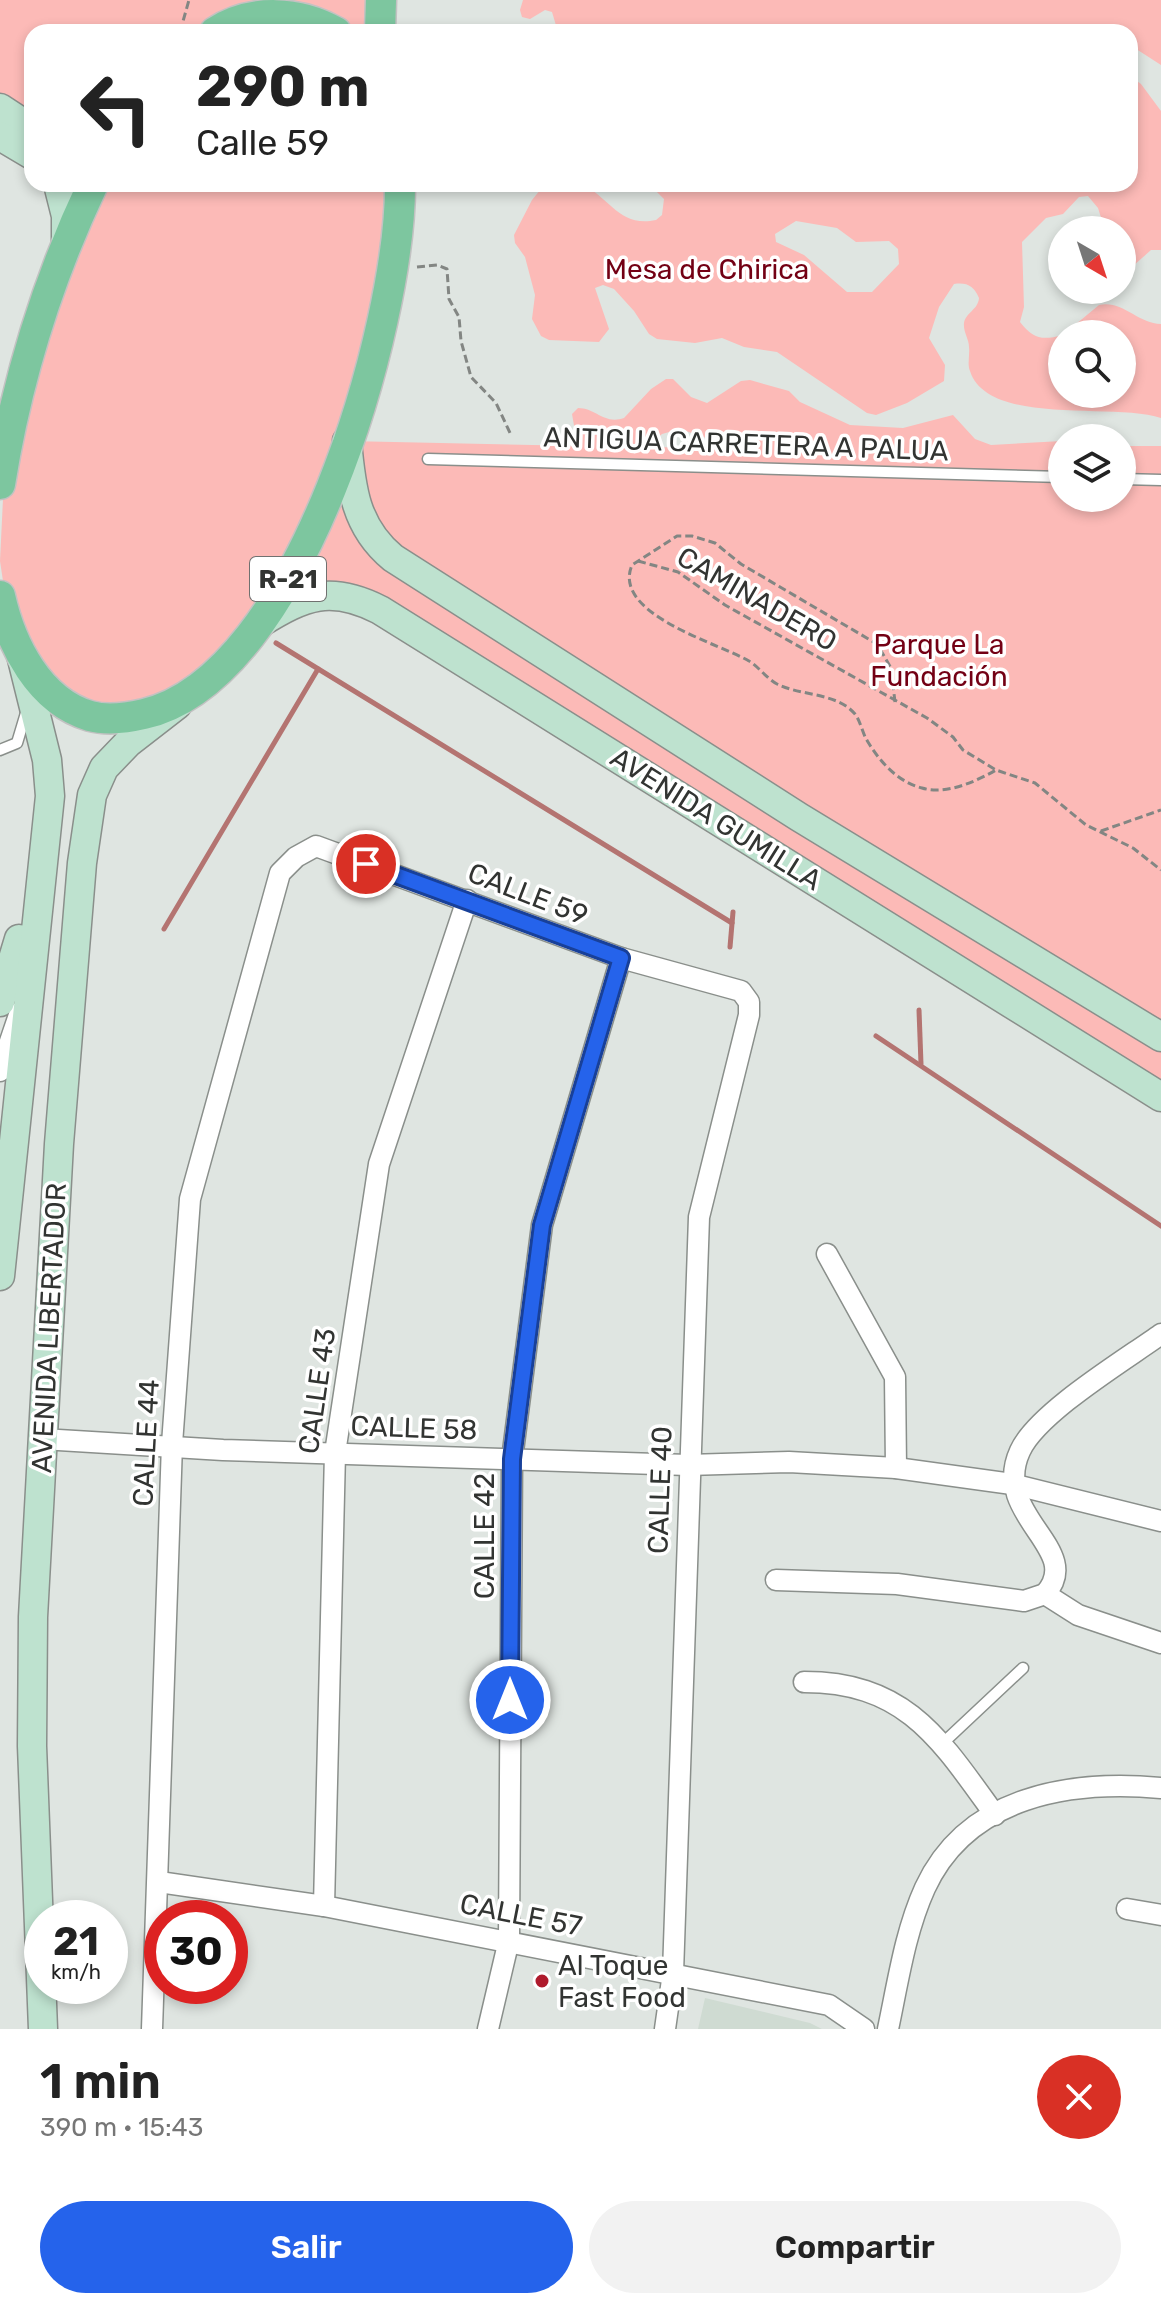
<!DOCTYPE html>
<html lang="es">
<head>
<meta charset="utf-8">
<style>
	body { margin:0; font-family:Rubik,sans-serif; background:#f2f2f2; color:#222; height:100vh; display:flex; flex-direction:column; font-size:30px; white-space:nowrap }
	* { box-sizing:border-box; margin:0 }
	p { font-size:26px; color:#767676 }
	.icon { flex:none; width:44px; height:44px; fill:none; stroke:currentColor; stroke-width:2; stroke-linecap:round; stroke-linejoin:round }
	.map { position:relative; height:2029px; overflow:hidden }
	.side { display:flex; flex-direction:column; background:#fff; flex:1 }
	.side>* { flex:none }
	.guide { position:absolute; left:24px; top:24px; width:1114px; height:168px; border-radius:24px; box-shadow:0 4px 12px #0003; background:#fff; color:#222; overflow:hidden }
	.needle { width:52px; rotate:141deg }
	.fabs { position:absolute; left:1048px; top:216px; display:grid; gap:16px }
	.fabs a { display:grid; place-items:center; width:88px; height:88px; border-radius:50%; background:#fff; box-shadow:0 4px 12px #0003; font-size:40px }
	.speed { position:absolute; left:24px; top:1900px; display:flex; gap:16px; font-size:40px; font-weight:700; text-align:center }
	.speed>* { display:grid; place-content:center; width:104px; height:104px; border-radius:50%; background:#fff; box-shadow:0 4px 12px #0003; line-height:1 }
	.speed small { font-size:20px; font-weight:400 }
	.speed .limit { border:12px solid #d22; background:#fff; color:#111 }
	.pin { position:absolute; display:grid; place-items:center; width:68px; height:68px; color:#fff; margin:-34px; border:4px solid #fff; border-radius:50%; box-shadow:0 2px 8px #0007 }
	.me { position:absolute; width:88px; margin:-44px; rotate:0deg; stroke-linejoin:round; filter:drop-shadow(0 0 6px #0008) }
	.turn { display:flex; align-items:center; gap:28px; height:168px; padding:0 40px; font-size:36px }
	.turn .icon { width:104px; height:104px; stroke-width:2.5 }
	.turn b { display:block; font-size:56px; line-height:68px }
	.round { display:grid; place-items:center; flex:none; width:84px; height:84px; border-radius:42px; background:#f2f2f2 }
	.headline { display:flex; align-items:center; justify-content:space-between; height:136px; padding:0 40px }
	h1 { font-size:48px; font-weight:600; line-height:60px }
	.primary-button { display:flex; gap:16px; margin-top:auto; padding:16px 40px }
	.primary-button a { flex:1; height:92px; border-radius:48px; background:#2563eb; color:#fff; font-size:32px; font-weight:600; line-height:92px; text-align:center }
	.primary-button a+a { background:#f2f2f2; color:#222 }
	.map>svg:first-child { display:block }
	.built { fill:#cfdbd2 }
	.green { fill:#fcbab7; fill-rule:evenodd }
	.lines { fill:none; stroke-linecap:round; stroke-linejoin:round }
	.stream { stroke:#b47471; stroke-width:5 }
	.lane-casing { stroke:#8a8f8b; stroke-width:13 }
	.street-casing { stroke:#8a8f8b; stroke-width:23 }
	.secondary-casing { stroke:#8a8f8b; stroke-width:31 }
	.primary-casing { stroke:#c2c2c2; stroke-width:33 }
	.path { stroke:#838683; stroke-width:3; stroke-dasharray:8 4; stroke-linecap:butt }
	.lane { stroke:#fff; stroke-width:10 }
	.street { stroke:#fff; stroke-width:20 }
	.secondary { stroke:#bee2cf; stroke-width:28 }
	.primary { stroke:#7dc69f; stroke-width:30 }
	.route-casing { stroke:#184099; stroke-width:20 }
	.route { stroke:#2563eb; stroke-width:14 }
	.poi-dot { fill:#af1b2d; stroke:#fff; stroke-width:3 }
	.labels { text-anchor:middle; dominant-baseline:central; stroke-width:7; stroke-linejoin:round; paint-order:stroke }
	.shield { fill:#fff; stroke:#707170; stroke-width:2 }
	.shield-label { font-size:26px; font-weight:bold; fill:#323432 }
	.park-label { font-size:28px; fill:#730014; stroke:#fff }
	.street-label { font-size:28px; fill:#323432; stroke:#fff }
	.poi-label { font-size:28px; fill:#323432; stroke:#fff; text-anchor:start }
</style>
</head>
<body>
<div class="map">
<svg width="1161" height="2029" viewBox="0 0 1161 2029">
	<rect width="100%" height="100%" fill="#dfe5e1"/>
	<path class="built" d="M705,1998L810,2023L822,2029H698Z"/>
	<g class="green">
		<path d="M0,0H260L252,7L262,0H380L379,32H338L310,18L215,32H32V129L0,108Z"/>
		<path d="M523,0H1161V65L1130,45V32H558L552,12L545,10L530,19L522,17L520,10Z"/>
		<path d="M1130,76L1141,84L1161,111V250H1151L1133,266L1122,268V230H1105L1098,208L1088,196L1079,197L1063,214L1046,218L1022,242L1024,307L1020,322C1032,338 1042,341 1062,335V394H1122V334H1064L1099,305C1123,300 1138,324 1161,324V418C1115,402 988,427 970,371C967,364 970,355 969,347C969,339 963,332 964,323C966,312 978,310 979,298C974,286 967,282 954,284L939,307L929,338L945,365L944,381L907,403L876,415L867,413L777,352L744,347L722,338L695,343L657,339L649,334L634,311L614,289L603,285L595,288L609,329L599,342L549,340L541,336L532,319L535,295L525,257L515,243L514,235L532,200L545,184H582C610,198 620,228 656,220L662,215L664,199L649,184H1130ZM796,221L837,228L856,242L889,241L898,249L899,264L872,292H847L804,255L776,242L775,234Z"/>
		<path d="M98,184H395L392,247L320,500L232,652L124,713L57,692L6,601L0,561L3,499L17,412Z"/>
		<path d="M666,379H673L691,397L707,403L741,381L750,380L789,391L800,402L850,425L903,428L953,415L975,439L991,445L1062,441V498H1122V446H1161V1037L383,550L347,441L582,446L576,437L572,414L578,408C596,408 604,425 624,418L651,389ZM680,429L735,448L648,447L662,434Z"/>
		<path d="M340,470L364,531L1161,1040V1095L417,630L284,594Z"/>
	</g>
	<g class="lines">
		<g class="stream">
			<path d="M276,643L732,923"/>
			<path d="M164,929L318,669"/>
			<path d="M730,947L733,912"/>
			<path d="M919,1010L921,1064"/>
			<path d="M876,1036L1161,1226"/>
		</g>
		<defs>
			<g id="lane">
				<path d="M428,459L1062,477"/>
				<path d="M1122,479L1161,480"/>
				<path d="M0,750L17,743L26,713"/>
				<path d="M943,1743L1023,1668"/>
			</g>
			<g id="street">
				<path d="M0,1071L20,1012"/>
				<path d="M827,1254L895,1377L896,1468"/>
				<path d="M42,1439L223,1450L688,1465L789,1462L896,1468L1012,1484L1161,1521"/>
				<path d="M776,1580L897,1584L1024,1601L1045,1594C1086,1549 990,1516 1020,1451C1037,1413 1125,1360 1161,1334"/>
				<path d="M1045,1594L1078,1615L1161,1643"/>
				<path d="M804,1682C906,1682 940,1739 995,1815"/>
				<path d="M159,1882L324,1906L829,2005L864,2029"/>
				<path d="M324,1906L335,1453L379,1164L467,900"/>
				<path d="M1127,1909L1161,1915"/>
				<path d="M152,2029L172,1444L190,1199L280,873L296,857L316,846L621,958L741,991L749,1002V1015L699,1217L673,1973L665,2029"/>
				<path d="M488,2029L509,1940L512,1459L542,1225L621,958"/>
				<path d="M888,2029C898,1982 905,1932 925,1888C968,1795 1071,1780 1161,1788"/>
			</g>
			<g id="secondary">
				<path d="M0,108L32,129"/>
				<path d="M0,136L32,155"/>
				<path d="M58,184L66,216V245"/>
				<path d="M347,441C351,487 355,527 393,558L799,817L1161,1037"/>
				<path d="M260,623C305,595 331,585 380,610L1161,1097"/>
				<path d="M0,1002L19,939"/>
				<path d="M0,1276L50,796L47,760L22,659"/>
				<path d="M43,2029L32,1746L33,1617L59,1144L82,863L92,795L104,768L128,743L177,705"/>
			</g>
			<g id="primary">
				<path d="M215,32C252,8 299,11 336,32"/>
				<path d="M380,32L381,0"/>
				<path d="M0,484C17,378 47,281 93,184"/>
				<path d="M0,596C11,645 39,701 90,716C108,721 127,718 144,714C301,678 401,324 400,184"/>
			</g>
		</defs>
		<use href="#lane" class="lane-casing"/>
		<use href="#street" class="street-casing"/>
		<use href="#secondary" class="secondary-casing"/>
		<use href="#primary" class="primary-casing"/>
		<g class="path">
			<path d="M180,32L189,0"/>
			<path d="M417,267L437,265L447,269L449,299L459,317L461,341L471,377L496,403L511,435"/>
			<path d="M638,561L678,572L725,605L927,718L953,737L963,750L996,770L1035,783L1086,825L1133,848L1161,870"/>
			<path d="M895,702L891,668L877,644L741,564L715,543L692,536H677L632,565C611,614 718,643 749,661C759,667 766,678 777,684C800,696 836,692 855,714C861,722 862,733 868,742C880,762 898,782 922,788C946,795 975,782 996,770"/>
			<path d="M1101,831L1161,810"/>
		</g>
		<use href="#lane" class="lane"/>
		<use href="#street" class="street"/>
		<use href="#secondary" class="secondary"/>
		<use href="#primary" class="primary"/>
	</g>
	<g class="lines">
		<defs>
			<path id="route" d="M366,864L621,958L542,1225L512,1459L510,1700"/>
		</defs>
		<use href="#route" class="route-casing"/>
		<use href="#route" class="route"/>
	</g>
	<circle class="poi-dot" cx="542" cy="1981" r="8"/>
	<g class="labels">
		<rect class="shield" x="250" y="557" width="76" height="44" rx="6"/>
		<g class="shield-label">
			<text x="288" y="579">R-21</text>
		</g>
		<g class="park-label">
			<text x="707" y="269">Mesa de Chirica</text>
			<text x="939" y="644">Parque La<tspan x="939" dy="32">Fundación</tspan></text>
		</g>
		<g class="street-label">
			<text transform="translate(746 444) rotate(2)">ANTIGUA CARRETERA A PALUA</text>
			<text transform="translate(757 599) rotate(30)">CAMINADERO</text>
			<text transform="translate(716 819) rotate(32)">AVENIDA GUMILLA</text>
			<text transform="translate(528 894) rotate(21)">CALLE 59</text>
			<text transform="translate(49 1328) rotate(-87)">AVENIDA LIBERTADOR</text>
			<text transform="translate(317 1391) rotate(-82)">CALLE 43</text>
			<text transform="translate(414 1428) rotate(2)">CALLE 58</text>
			<text transform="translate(146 1443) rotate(-87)">CALLE 44</text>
			<text transform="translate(660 1490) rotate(-88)">CALLE 40</text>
			<text transform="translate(484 1536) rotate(-90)">CALLE 42</text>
			<text transform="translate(521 1915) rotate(11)">CALLE 57</text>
		</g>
		<g class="poi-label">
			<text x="558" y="1965">Al Toque<tspan x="558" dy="32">Fast Food</tspan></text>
		</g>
	</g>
</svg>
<div class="fabs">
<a><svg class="needle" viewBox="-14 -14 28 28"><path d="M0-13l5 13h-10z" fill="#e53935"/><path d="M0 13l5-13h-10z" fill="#767676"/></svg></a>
<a><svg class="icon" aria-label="search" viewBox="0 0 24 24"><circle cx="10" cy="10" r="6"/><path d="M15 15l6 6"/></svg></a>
<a><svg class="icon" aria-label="layers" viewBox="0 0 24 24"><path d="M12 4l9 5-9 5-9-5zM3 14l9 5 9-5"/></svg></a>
</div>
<div class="speed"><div>21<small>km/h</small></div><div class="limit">30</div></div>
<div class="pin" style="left:366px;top:864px;background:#d93025"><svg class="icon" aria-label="arrive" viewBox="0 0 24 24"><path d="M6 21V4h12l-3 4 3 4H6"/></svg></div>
<svg class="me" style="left:510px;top:1700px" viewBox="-20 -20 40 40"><circle r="17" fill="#2563eb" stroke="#fff" stroke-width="3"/><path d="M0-11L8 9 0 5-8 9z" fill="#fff"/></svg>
<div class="guide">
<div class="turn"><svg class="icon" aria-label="left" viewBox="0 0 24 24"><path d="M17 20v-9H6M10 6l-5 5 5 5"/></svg><div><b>290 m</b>Calle 59</div></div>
</div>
</div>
<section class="side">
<div class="headline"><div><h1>1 min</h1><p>390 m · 15:43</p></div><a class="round" style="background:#d93025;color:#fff"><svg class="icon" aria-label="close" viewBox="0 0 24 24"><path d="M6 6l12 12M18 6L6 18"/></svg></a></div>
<div class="primary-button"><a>Salir</a><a>Compartir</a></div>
</section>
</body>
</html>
